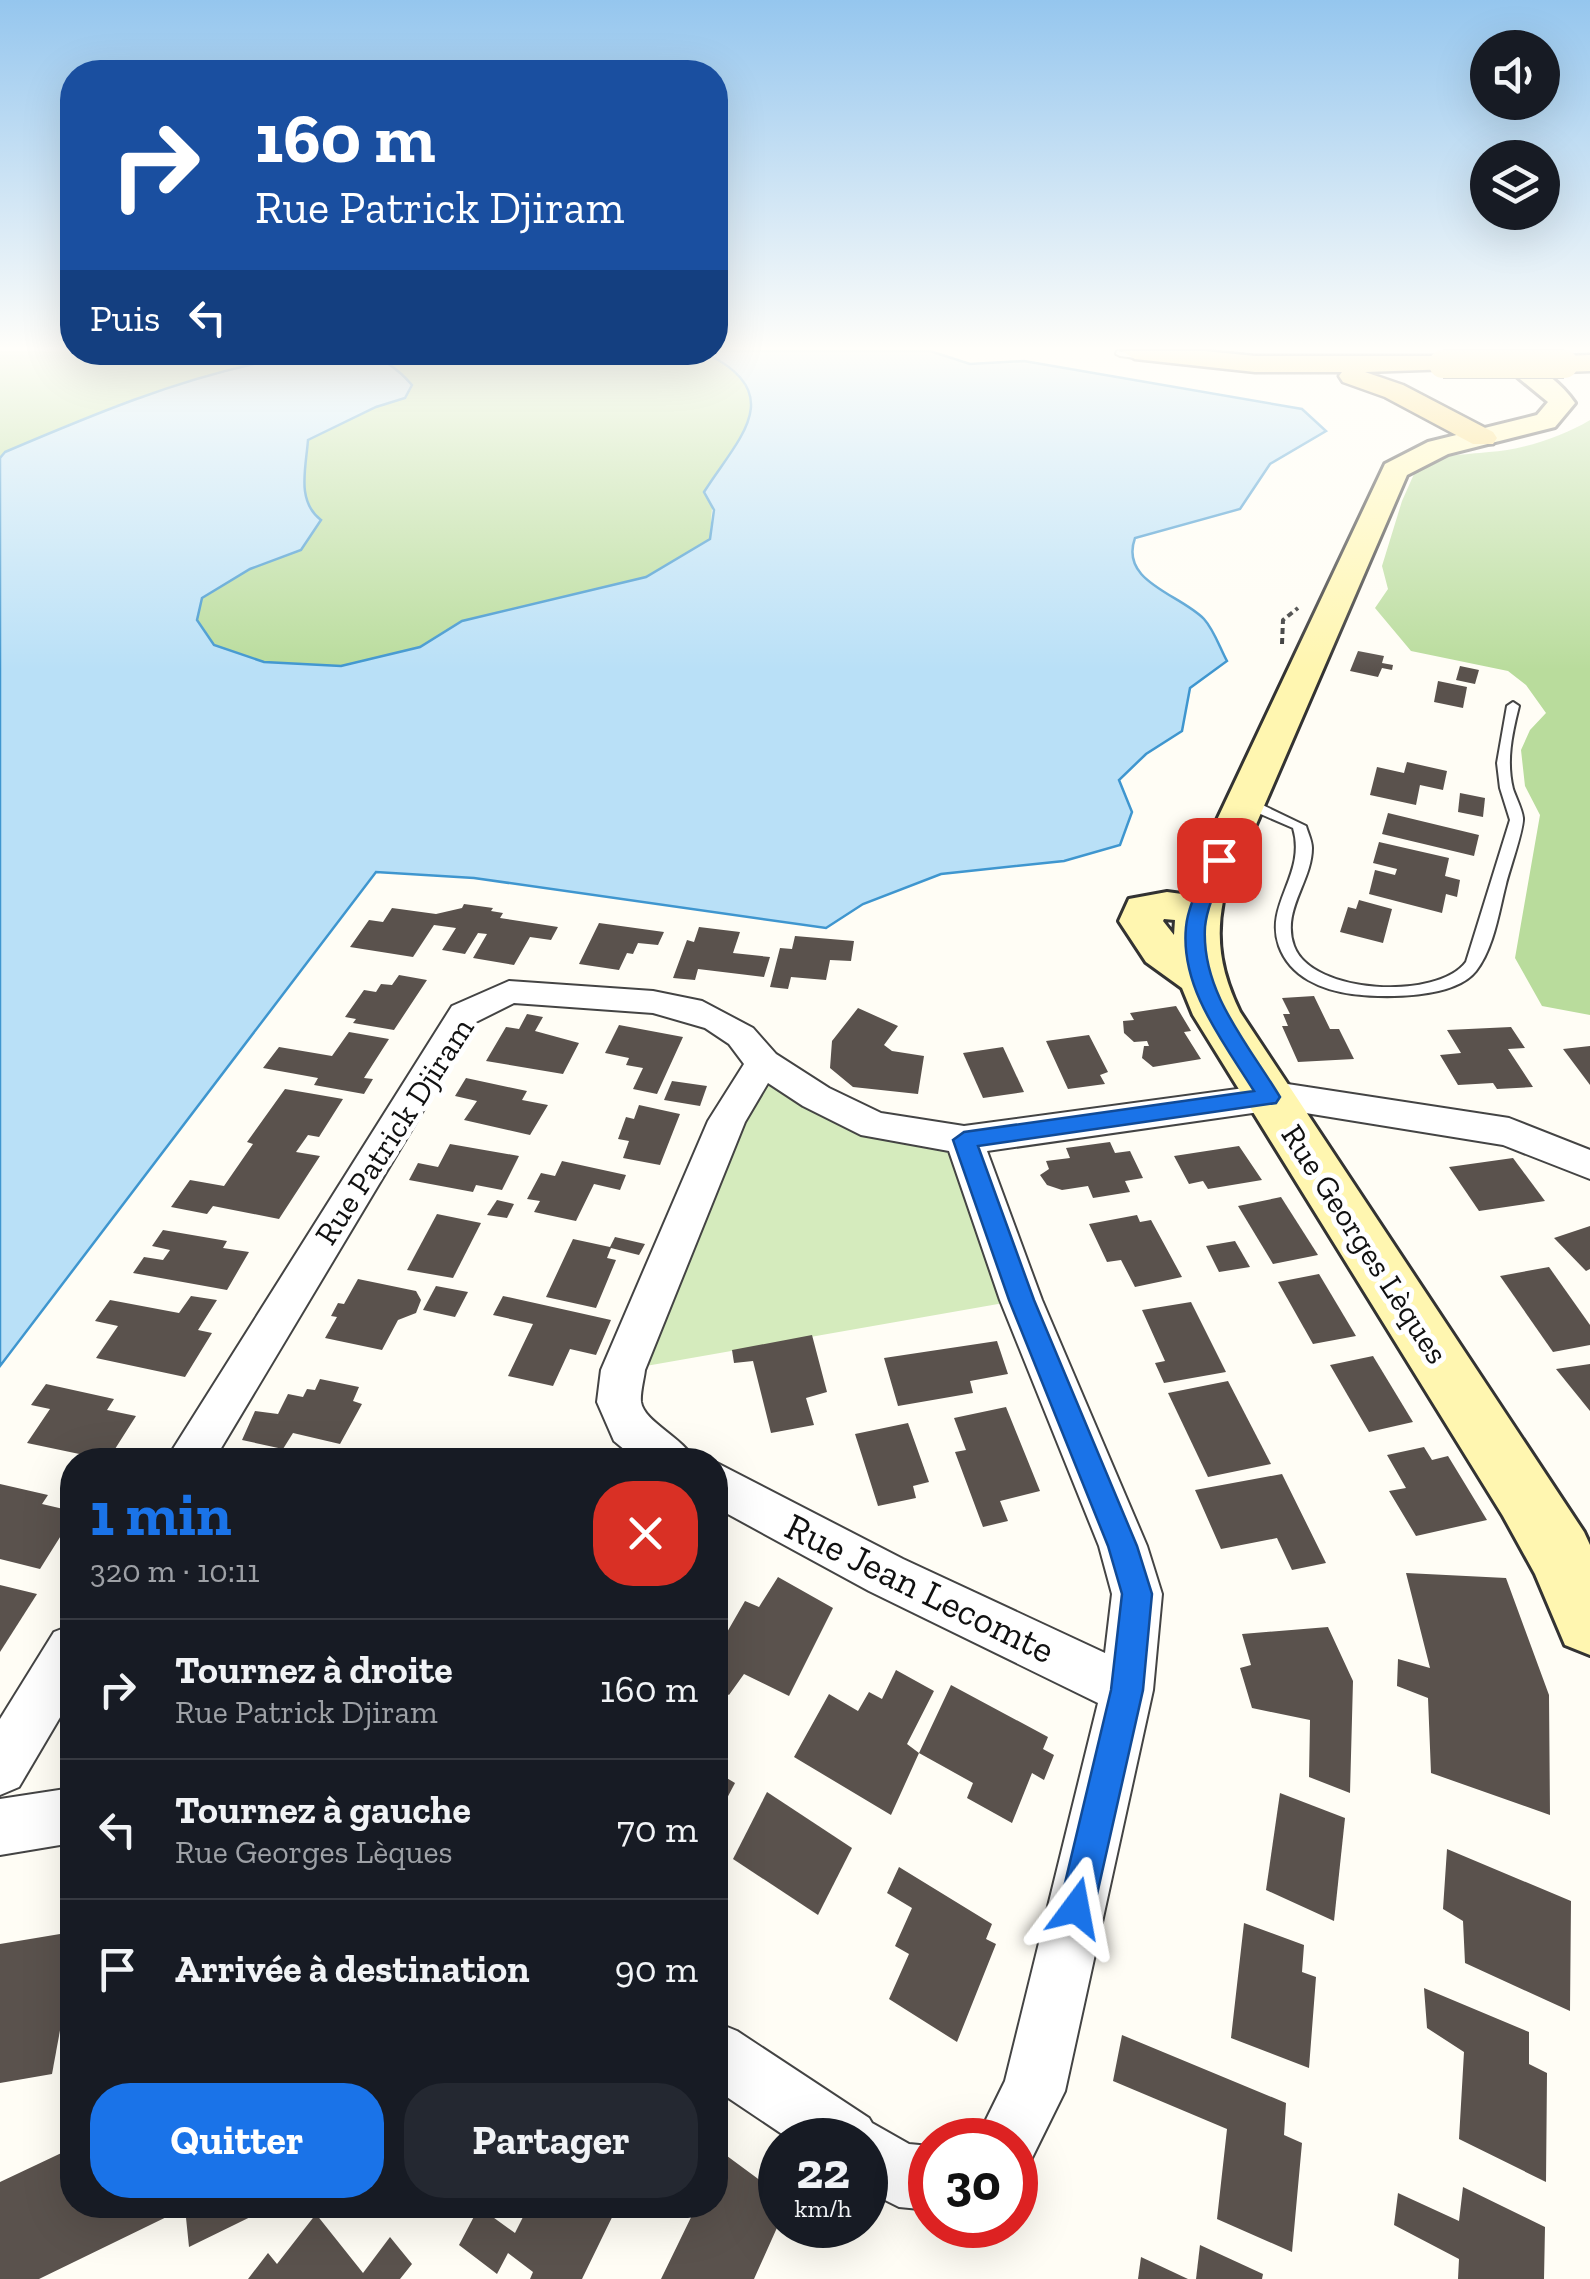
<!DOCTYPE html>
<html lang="fr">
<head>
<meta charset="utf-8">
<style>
	body { margin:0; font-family:"Zilla Slab",serif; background:#242831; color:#f1f3f6; height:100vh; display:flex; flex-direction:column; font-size:38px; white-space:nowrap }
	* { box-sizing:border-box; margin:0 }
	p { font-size:32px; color:#9ea1a6 }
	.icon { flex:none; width:55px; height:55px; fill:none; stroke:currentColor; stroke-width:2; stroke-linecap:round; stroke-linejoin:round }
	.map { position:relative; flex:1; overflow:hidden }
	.drawer { position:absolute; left:60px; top:1448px; width:668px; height:770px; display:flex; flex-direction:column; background:#171b24; border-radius:40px; box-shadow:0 10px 40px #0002 }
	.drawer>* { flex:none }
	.guide { position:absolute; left:60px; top:60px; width:668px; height:305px; border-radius:40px; box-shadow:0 10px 40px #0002; background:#1a4fa0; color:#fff; overflow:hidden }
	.tools { position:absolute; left:1470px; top:30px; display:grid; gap:20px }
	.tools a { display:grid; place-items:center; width:90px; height:90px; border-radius:50%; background:#171b24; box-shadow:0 10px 40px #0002; font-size:50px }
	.speed { position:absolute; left:758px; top:2118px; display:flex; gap:20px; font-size:50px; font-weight:700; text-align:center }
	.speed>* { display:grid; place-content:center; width:130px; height:130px; border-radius:50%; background:#171b24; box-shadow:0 10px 40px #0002; line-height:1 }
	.speed small { font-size:25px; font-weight:400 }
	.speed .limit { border:15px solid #d22; background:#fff; color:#111 }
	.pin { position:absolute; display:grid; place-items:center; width:85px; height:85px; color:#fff; margin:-42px; border-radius:20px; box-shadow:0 5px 15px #0006 }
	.me { position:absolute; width:110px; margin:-55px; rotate:13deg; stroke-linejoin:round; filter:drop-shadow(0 0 8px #0008) }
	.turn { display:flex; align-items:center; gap:35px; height:210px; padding:0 30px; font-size:45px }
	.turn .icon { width:130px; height:130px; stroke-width:2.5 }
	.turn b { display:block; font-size:70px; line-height:85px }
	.then { display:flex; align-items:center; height:95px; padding:0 30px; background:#0003; gap:20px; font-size:38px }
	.round { display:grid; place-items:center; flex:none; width:105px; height:105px; border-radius:40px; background:#242831 }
	.summary { display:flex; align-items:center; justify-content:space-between; height:170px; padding:0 30px }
	h1 { font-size:60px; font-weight:700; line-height:75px; color:#1a73e8 }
	.button { display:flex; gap:20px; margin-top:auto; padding:20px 30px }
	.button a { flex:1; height:115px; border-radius:40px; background:#1a73e8; color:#fff; font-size:40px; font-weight:700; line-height:115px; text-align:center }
	.button a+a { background:#242831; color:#f1f3f6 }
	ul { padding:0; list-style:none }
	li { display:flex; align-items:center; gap:30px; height:140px; padding:0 30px; border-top:2px solid #363941 }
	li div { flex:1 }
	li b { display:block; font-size:38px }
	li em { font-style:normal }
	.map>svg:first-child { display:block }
	.green { fill:#d5ebbd }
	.forest { fill:#b9dc9c }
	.water { fill:#b9e0f7; stroke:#3f96cf; stroke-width:2.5 }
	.building { fill:#5a524d }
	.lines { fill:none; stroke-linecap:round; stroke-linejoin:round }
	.service-casing { stroke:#444; stroke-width:4 }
	.minor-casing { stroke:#444; stroke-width:4 }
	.secondary-casing { stroke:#333; stroke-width:6 }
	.primary-casing { stroke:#222; stroke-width:5 }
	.path { stroke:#333; stroke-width:4; stroke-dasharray:6 4; stroke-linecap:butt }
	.service { fill:#fff; fill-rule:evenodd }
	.minor { fill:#fff; fill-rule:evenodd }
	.secondary { fill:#fff6b0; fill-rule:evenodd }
	.primary { fill:#f9d66b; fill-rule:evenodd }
	.primary-bridge-casing { stroke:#222; stroke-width:30; stroke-linecap:butt }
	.primary-bridge { stroke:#f9d66b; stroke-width:28 }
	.route { fill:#1a73e8; stroke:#114b97; stroke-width:2.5 }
	.labels { text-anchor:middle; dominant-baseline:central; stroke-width:10; stroke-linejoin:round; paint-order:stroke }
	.street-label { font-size:32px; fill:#111; stroke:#fff }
	.near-street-label { font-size:38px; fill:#111; stroke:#fff }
</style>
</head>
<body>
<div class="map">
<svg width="1590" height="2279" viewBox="0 0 1590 2279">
	<rect width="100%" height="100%" fill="#fffdf5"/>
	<path class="green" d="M763,1063L816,1097L964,1140L1021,1300L623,1370Z"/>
	<g class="forest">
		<path d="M0,351L320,353C203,369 113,406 5,452L0,458Z"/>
		<path d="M361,353H709L735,368L747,384L752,408L746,431L714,477L710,539L646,577L462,621L420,647L340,666L264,662L214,645L197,620L202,599L250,569L301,550L321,521C297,500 306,470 308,440L376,407L405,398L387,362Z"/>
		<path d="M1590,420V1015L1542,1006L1515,958L1540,815L1525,786L1521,750L1530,730L1546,713L1526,685L1508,671L1411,651L1375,608L1388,589L1382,566L1402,501L1418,465C1443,454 1463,455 1489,452C1522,450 1562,437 1590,420Z"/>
	</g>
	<path class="water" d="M715,351H930L970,364L1024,361L1302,409L1326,431L1270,464L1240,509L1135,538C1119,582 1180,594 1204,619C1214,630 1220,648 1227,661L1190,688L1182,731L1146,754L1119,780L1132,812L1120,845L1064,861L941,874L863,904L826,928L474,878L376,872L0,1366V458L5,452C92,415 175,380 268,361C297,355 331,348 360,352C381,356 398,369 412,385L405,398L376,407L308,440C306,468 296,501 321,520L301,550L250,569L202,598L197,620L214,645L264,662L341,666L420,647L462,621L646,577L710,539L714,510L704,492C736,441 789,395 709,355Z"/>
	<g class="building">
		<path d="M1358,651L1384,656L1382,663L1393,665L1392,670L1382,668L1378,677L1350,671Z"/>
		<path d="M1460,666L1479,670L1475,684L1456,680Z"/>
		<path d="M1438,681L1467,687L1463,708L1434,702Z"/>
		<path d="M1407,762L1447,771L1443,790L1420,785L1416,805L1370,795L1377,767L1404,773Z"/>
		<path d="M1460,793L1485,798L1483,817L1458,812Z"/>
		<path d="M1388,813L1479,835L1474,856L1382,834Z"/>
		<path d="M1379,842L1449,858L1445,876L1460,880L1457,897L1446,894L1442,913L1369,894L1375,870L1395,875L1397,869L1373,863Z"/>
		<path d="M1359,900L1392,909L1383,943L1340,932L1348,907L1356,909Z"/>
		<path d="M464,904L493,908L491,911L503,913L500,918L558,927L551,940L530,937L514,965L473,958L487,934L478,933L465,954L442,950L456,928L434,925L413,957L350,947L369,920L383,922L392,908L436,914L462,908Z"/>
		<path d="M599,923L664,932L658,945L638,943L633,954L627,953L619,970L579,964Z"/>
		<path d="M699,927L740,932L733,953L770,957L764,977L698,969L695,980L673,978L687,940L694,942Z"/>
		<path d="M795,936L854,941L851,961L830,960L826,980L791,977L788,989L770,987L780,948L792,949Z"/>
		<path d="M399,975L427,980L394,1030L353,1023L356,1019L345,1017L364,990L376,992L381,984L392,985Z"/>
		<path d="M1314,996L1330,1029H1339L1354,1059L1298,1062L1282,1026H1288L1283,1014H1290L1282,998Z"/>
		<path d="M1176,1006L1191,1031L1184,1032L1201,1059L1153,1067L1142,1058L1144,1046H1149L1147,1041L1134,1042L1124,1033L1123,1021L1134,1020L1130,1013Z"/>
		<path d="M858,1008L898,1026L884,1045L892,1051L924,1056L918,1094L853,1087L830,1068L832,1041Z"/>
		<path d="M527,1014L543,1017L535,1031L579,1043L563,1074L486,1061L506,1027L519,1029Z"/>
		<path d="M619,1025L683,1037L657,1094L633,1089L643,1068L626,1065L629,1058L605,1053Z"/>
		<path d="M1511,1027L1525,1048L1508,1049L1533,1087L1497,1089L1493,1083L1458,1085L1440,1055L1461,1053L1447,1030Z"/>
		<path d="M349,1032L389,1039L364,1078L373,1079L364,1094L314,1085L318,1078L263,1068L279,1047L332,1056Z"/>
		<path d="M1089,1035L1108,1072L1100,1075L1105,1084L1068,1089L1046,1041Z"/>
		<path d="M1590,1046V1085L1563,1049Z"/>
		<path d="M1003,1047L1024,1092L983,1098L963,1053Z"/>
		<path d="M466,1078L527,1091L522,1100L548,1105L530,1135L464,1120L477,1101L455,1096Z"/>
		<path d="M672,1081L707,1086L700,1106L664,1100Z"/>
		<path d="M285,1089L343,1099L319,1137L308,1135L296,1152L320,1156L279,1219L213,1206L207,1214L171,1207L190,1180L224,1186L253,1144L247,1142Z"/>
		<path d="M639,1105L680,1114L660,1165L623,1158L629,1141L618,1139L626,1117L634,1119Z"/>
		<path d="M1110,1142L1115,1153L1130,1151L1143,1178L1125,1181L1130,1192L1093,1198L1088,1186L1062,1190L1047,1185L1040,1175L1049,1169L1046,1161L1070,1158L1066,1148Z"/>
		<path d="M450,1144L519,1156L502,1190L476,1185L473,1192L409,1180L418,1163L438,1167Z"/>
		<path d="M1239,1146L1262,1180L1208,1189L1203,1181L1189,1184L1174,1156Z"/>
		<path d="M1513,1158L1545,1201L1479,1211L1449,1167Z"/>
		<path d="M562,1161L626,1175L620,1190L594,1184L576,1221L534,1212L540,1201L527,1199L541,1173L555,1176Z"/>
		<path d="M1281,1197L1318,1255L1273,1264L1238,1206Z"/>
		<path d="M497,1200L514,1204L507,1218L487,1215Z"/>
		<path d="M437,1214L481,1223L453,1278L407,1270Z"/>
		<path d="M1137,1215L1140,1222L1151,1220L1182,1277L1135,1287L1121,1260L1107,1262L1089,1224Z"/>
		<path d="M1590,1226V1269L1586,1271L1554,1238Z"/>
		<path d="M163,1230L227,1241L223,1248L249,1252L227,1290L133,1273L144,1257L163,1260L170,1250L152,1246Z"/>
		<path d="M615,1237L645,1244L639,1255L611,1248L607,1258L616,1260L596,1308L546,1297L573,1239L610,1247Z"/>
		<path d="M1235,1241L1250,1267L1219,1272L1206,1246Z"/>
		<path d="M1549,1267L1590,1325V1345L1553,1352L1500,1276Z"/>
		<path d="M1319,1274L1356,1336L1313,1344L1278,1282Z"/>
		<path d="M358,1279L416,1291L421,1300L416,1313L398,1320L382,1350L325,1338L337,1317L331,1316L338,1303L344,1304Z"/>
		<path d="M436,1286L468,1292L455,1317L423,1310Z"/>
		<path d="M191,1296L217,1300L198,1330L212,1333L185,1377L96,1358L118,1326L95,1321L110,1300L179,1313Z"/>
		<path d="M503,1296L611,1320L596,1355L570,1349L553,1386L508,1376L533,1324L493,1315Z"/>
		<path d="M1191,1302L1226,1372L1164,1383L1155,1363L1165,1361L1142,1310Z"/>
		<path d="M812,1335L827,1392L806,1398L814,1425L771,1433L753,1361L734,1363L732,1350Z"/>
		<path d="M997,1341L1008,1374L970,1381L973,1393L898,1406L884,1358Z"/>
		<path d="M1373,1356L1413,1422L1369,1432L1330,1365Z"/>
		<path d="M1590,1364V1411L1556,1369Z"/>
		<path d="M320,1379L359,1387L353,1401L362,1404L340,1444L293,1433L283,1449L242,1440L255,1411L278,1414L288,1394L303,1397L307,1389L315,1390Z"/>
		<path d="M1228,1381L1271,1464L1208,1477L1168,1393Z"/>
		<path d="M46,1384L114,1399L107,1410L136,1416L108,1460L27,1443L50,1409L31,1405Z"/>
		<path d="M1006,1407L1040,1491L1000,1501L1008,1521L983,1527L955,1452L966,1450L954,1418Z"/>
		<path d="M908,1423L929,1482L913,1486L916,1498L878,1506L855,1434Z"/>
		<path d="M1424,1447L1432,1460L1448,1456L1487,1520L1416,1536L1389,1491L1406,1488L1387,1455Z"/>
		<path d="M1282,1474L1326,1563L1292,1570L1277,1538L1221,1549L1195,1490Z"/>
		<path d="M0,1484L48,1495L42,1504L72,1511V1518L40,1569L0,1559Z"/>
		<path d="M1406,1573L1506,1578L1549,1695L1550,1815L1431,1773L1428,1698L1397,1686L1398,1659L1430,1668Z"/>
		<path d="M778,1577L833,1608L789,1696L744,1674L729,1695L715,1687V1653L745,1601L759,1607Z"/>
		<path d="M0,1585L37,1594L0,1652Z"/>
		<path d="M1328,1627L1353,1681L1350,1793L1309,1777L1310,1720L1252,1708L1240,1668L1251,1665L1242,1634Z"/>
		<path d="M896,1670L934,1691L907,1744L919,1753L891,1815L794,1757L829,1694L858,1711L869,1692L882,1699Z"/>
		<path d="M951,1685L1048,1737L1043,1749L1054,1755L1044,1780L1032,1773L1012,1823L967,1798L973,1783L919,1753Z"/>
		<path d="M715,1771L735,1783L715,1821Z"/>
		<path d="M767,1792L852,1848L818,1915L733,1859Z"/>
		<path d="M1280,1793L1345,1818L1334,1921L1266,1890Z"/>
		<path d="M1447,1849L1571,1901L1570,2011L1465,1963L1463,1921L1443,1909Z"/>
		<path d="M899,1867L992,1924L986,1939L996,1944L957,2042L889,1999L909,1954L895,1946L912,1908L887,1893Z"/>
		<path d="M1244,1923L1304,1945L1302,1972L1316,1977L1309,2068L1231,2038Z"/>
		<path d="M72,1932V1965L52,2074L0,2083V1944Z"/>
		<path d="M1424,1988L1529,2032V2064L1547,2073L1546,2182L1459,2139L1464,2052L1427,2028Z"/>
		<path d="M1122,2035L1286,2103L1284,2135L1302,2143L1292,2252L1217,2219L1227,2129L1113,2081Z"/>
		<path d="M72,2148V2205H275L189,2247L185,2208L39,2279H0V2182Z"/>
		<path d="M723,2153L780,2195V2221L754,2279H661L697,2205H715V2169Z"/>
		<path d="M1463,2187L1545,2227L1544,2279H1458L1459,2259L1394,2225L1398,2193L1459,2221Z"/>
		<path d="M529,2205H618L582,2279H530L533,2272L508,2253L497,2274L459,2245L479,2207L515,2233Z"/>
		<path d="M316,2214L363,2273L390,2237L412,2264L400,2279H248L268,2253L277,2264Z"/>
		<path d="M1200,2245L1263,2274L1262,2279H1196Z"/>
		<path d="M1141,2257L1188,2279H1138Z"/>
	</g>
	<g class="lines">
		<defs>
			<g id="service">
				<path d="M1117,351L1151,356L1155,358L1151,360L1120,356L1116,354Z"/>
				<path d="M1513,702L1519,706C1512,734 1506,761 1513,789C1516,798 1522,809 1523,818C1524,829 1509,871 1506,884C1499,911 1494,948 1476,971C1454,999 1384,998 1352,994C1322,990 1290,977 1279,946C1264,904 1307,874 1293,828L1240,805V799H1250L1306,826C1308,833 1312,841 1312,848C1312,882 1281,910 1294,946C1312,995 1438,1000 1466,962L1510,820L1500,788L1497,763L1507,706Z"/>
			</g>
			<g id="minor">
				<path d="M509,981L653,991L702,1001L753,1028L776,1054L829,1088L881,1113L964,1126L1281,1083L1509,1118L1590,1150V1179L1503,1145L1281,1109L987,1151L1042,1300L1147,1546L1162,1594L1153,1690L1065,2091L1030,2162L1015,2169V2140H976L1005,2081L1098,1703L869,1591L715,1507V1462L903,1559L1105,1653L1112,1594L1099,1546L1000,1300L949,1151L861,1135L803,1106L768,1083L745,1122L645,1370C644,1379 640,1393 641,1402C644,1422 684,1438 694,1460H637L614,1441L597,1402L601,1370L708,1121L744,1064L729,1044L705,1028L653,1013L514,1003L476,1022L214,1460H166L452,1006Z"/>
				<path d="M72,1625V1697L19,1787L0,1795V1719L54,1632Z"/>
				<path d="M72,1788V1843L0,1855V1799Z"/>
				<path d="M715,2022L737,2031L869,2118L872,2123L909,2144L930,2146V2210L899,2207L865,2190V2140H791L715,2089Z"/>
			</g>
			<path id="secondary" d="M1464,351C1509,351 1548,365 1575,403L1555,427L1448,454L1407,475L1223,901C1215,942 1222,975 1240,1012L1584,1532L1590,1545V1655L1565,1645L1535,1574L1503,1516L1193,1015L1182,988L1146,962L1119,921L1129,899L1167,892L1182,894L1385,464L1428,442L1537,415L1548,402L1515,375L1467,358ZM1164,919L1175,920L1174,935L1163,921Z"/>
			<g id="primary">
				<path d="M1122,351H1205L1255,356H1443L1452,359L1456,364L1452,369L1365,372L1403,385L1493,432L1497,438L1493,444H1473L1385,397L1343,382L1339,376L1342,372H1255L1135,359Z"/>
				<path d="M1590,355V371L1564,372L1551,364L1564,356Z"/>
			</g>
		</defs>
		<use href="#service" class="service-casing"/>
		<use href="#minor" class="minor-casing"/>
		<use href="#secondary" class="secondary-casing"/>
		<use href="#primary" class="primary-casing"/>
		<path class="path" d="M1282,644L1283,620L1298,608"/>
		<use href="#service" class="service"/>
		<use href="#minor" class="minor"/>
		<use href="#secondary" class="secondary"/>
		<use href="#primary" class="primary"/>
		<defs>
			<path id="primary-bridge" d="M1443,364H1564"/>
		</defs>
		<use href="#primary-bridge" class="primary-bridge-casing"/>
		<use href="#primary-bridge" class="primary-bridge"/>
	</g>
	<linearGradient id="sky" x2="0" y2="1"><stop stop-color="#95c6ee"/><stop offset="0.52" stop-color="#fffefa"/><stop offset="1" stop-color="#fffefa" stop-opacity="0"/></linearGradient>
	<rect width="1590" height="670" fill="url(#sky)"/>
	<path class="route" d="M1219,854L1228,860C1220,880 1207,905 1205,927C1201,992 1248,1044 1280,1097L1276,1103L978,1146L1034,1300L1137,1546L1152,1594L1143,1690L1094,1908L1089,1921L1076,1926L1064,1921L1059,1908L1111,1690L1122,1594L1108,1546L1009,1300L953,1140L964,1132L1254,1091C1223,1041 1180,988 1186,927C1188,905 1202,880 1210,860Z"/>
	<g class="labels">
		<g class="street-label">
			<text transform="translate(394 1131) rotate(-57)">Rue Patrick Djiram</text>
			<text transform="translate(1365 1244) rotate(57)">Rue Georges Lèques</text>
		</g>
		<g class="near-street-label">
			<text transform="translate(920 1588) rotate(26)">Rue Jean Lecomte</text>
		</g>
	</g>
</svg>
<div class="tools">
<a><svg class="icon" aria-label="sound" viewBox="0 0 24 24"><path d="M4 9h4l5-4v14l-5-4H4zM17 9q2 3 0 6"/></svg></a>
<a><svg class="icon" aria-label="layers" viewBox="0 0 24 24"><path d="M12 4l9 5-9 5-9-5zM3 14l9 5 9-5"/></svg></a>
</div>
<div class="speed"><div>22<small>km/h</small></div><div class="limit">30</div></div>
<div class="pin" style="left:1219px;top:860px;background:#d93025"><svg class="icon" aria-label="arrive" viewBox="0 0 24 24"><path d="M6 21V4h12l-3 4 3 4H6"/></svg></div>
<svg class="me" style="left:1076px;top:1908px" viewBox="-20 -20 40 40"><path d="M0-17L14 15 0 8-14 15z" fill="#1a73e8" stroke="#fff" stroke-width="4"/></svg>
<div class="guide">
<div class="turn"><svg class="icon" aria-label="right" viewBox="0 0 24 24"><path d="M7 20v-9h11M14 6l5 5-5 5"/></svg><div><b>160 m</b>Rue Patrick Djiram</div></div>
<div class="then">Puis<svg class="icon" aria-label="left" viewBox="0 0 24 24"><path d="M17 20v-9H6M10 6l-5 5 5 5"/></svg></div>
</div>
<section class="drawer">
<div class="summary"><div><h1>1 min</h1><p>320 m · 10:11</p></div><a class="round" style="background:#d93025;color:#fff"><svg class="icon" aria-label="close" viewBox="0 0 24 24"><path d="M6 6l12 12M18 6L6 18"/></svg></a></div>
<ul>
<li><svg class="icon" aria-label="right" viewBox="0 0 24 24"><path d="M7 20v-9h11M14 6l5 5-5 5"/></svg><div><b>Tournez à droite</b><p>Rue Patrick Djiram</p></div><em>160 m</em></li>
<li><svg class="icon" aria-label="left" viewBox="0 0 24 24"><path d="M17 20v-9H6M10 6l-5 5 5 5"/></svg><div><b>Tournez à gauche</b><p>Rue Georges Lèques</p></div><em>70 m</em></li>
<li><svg class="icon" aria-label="arrive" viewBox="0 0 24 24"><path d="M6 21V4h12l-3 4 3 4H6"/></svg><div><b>Arrivée à destination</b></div><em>90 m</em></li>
</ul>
<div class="button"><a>Quitter</a><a>Partager</a></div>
</section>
</div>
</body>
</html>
